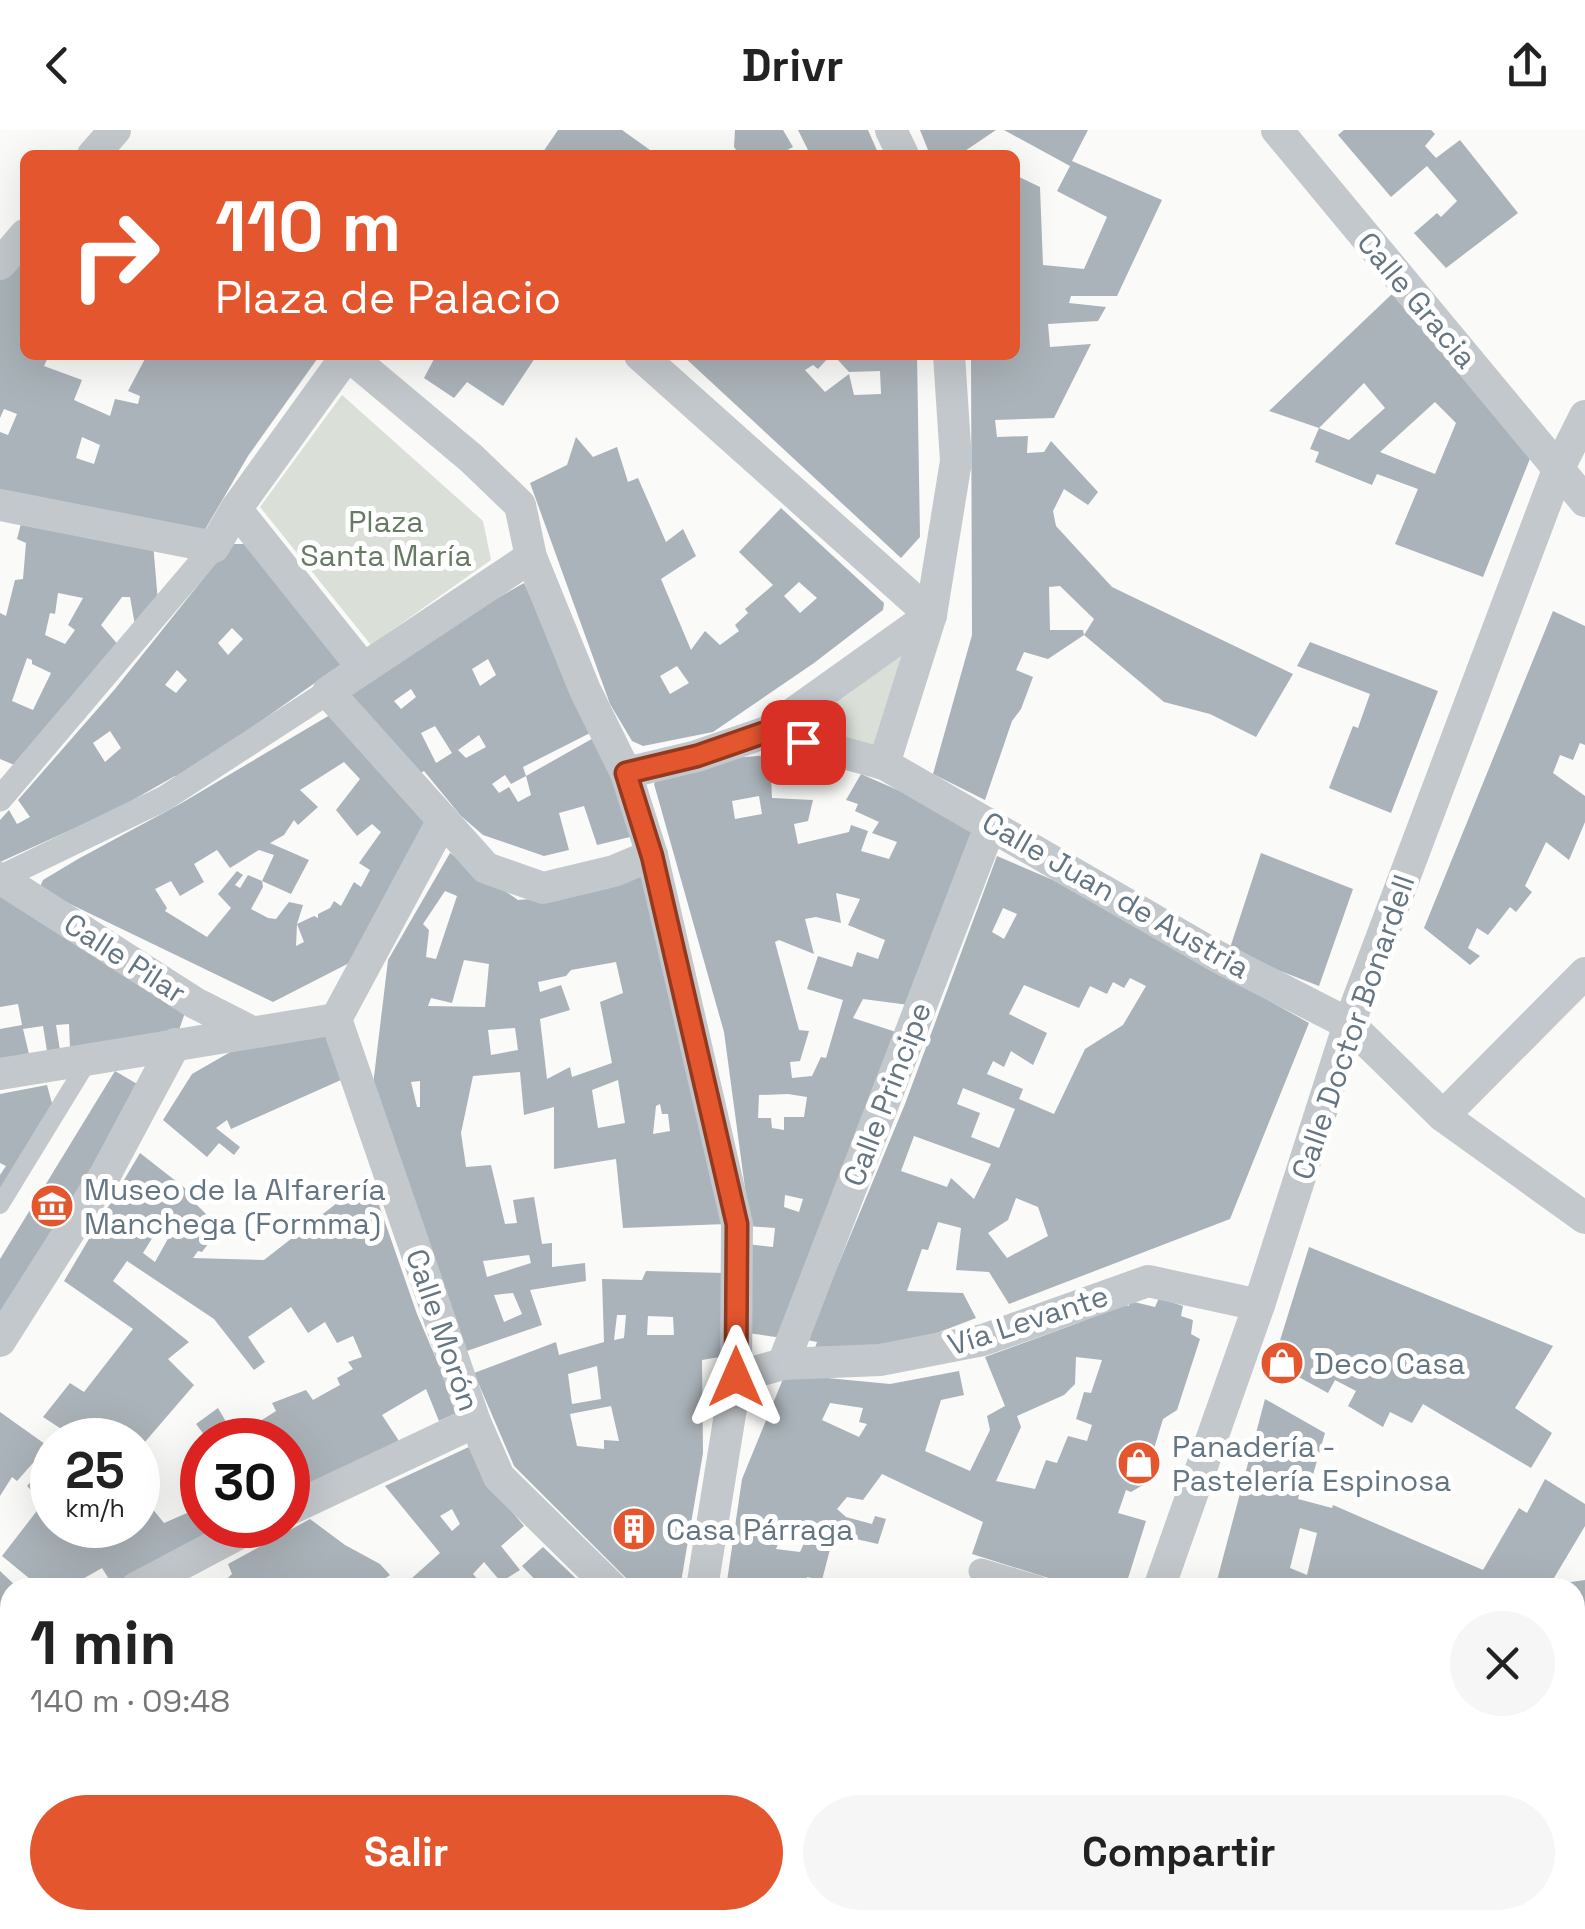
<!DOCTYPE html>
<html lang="es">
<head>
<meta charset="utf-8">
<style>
	body { margin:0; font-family:"Space Grotesk",sans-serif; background:#f6f6f6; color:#222; height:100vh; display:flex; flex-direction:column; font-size:38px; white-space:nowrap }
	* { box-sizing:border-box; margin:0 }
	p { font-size:32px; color:#767676 }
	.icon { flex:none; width:55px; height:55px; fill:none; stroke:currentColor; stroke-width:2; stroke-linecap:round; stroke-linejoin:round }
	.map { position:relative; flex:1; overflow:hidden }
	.sheet { position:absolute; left:0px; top:1448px; width:1585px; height:352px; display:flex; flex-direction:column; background:#fff; border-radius:30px 30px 0 0; box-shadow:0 10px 40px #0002 }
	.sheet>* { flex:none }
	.guide { position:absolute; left:20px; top:20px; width:1000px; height:210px; border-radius:15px; box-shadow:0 10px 40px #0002; background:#e4572e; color:#fff; overflow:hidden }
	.speed { position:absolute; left:30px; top:1288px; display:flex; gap:20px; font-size:50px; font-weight:700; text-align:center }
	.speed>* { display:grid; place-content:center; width:130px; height:130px; border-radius:50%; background:#fff; box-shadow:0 10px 40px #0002; line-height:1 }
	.speed small { font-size:25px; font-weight:400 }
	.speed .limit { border:15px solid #d22; background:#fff; color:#111 }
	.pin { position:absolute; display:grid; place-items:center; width:85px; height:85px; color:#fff; margin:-42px; border-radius:20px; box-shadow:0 5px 15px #0006 }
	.me { position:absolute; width:110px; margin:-55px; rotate:0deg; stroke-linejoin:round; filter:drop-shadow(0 0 8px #0008) }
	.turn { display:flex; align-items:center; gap:35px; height:210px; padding:0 30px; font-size:45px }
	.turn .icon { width:130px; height:130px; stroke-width:2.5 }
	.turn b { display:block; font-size:70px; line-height:85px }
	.round { display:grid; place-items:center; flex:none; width:105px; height:105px; border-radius:52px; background:#f6f6f6 }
	.summary { display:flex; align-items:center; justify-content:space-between; height:170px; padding:0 30px }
	h1 { font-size:60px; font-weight:800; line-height:75px }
	.action { display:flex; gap:20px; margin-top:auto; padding:20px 30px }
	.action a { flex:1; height:115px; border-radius:60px; background:#e4572e; color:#fff; font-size:40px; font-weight:800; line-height:115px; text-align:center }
	.action a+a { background:#f6f6f6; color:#222 }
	header { display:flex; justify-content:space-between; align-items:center; height:130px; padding:0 30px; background:#fff; font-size:45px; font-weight:800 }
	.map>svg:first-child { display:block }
	.green { fill:#dadfd7 }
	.building { fill:#aab3b9; fill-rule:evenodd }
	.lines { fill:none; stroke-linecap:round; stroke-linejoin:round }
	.service { stroke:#c3c8cc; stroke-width:18 }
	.pedestrian { stroke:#c3c8cc; stroke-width:25 }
	.minor { stroke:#c3c8cc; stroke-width:32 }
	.route-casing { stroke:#94391e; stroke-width:25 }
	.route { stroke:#e4572e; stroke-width:18 }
	.labels { text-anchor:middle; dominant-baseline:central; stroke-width:10; stroke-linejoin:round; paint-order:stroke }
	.street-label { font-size:30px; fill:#657683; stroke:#fff }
	.park-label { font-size:30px; fill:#687a64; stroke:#fff }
	.poi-label { font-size:30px; fill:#657683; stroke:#fff; text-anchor:start }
</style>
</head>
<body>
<header><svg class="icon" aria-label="back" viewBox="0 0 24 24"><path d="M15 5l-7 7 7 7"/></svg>Drivr<svg class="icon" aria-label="share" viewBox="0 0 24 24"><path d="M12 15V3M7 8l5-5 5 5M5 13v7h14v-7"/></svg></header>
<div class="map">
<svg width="1585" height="1799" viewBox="0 0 1585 1799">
	<rect width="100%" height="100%" fill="#fafaf8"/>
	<g class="green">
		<path d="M342,265L483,391L491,430L371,515L260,377Z"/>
		<path d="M931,485L884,634L767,602Z"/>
	</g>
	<g class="building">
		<path d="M558,0H622L657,25H541Z"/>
		<path d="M735,0H783L793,17L778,25H740L734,17Z"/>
		<path d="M798,0H868L879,25H804L809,22Z"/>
		<path d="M920,0H996L959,25H930Z"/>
		<path d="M1004,0H1088L1072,31L1162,70L1117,166H1071L1069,173L1106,177L1098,191L1048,194L1050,217L1091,214L1054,288L995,290L997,307L1028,306L1027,323L1044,322L1051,311L1098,362L1088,375L1064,359L1053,381L1056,396L1112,457L1293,544L1256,607L1210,584L1164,572L1084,505L1094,489L1060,456L1049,457L1050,500H1083L1084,505L1048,529L1024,522L1016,540L1033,547L1021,579L1012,591L985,670L933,644L972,505L971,225H1015V45L1040,57L1043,135L1084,139L1107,87L1057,61L1070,36Z"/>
		<path d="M1344,0H1431L1435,4L1425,16L1436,28L1460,10L1518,83L1446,138L1414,103L1437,83L1441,87L1457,71L1427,36L1391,67L1338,5Z"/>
		<path d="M25,119V225H49L44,236L82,250L74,270L110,286L115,269L138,274L140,266L128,261L147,225H320L248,326L203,403L0,361V302L8,305L17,284L4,279L0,288V145ZM82,307L100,315L94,334L76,328Z"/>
		<path d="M1392,164L1531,326L1483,447L1395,414L1418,359L1377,344L1372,355L1315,332L1319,322L1310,319L1319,298L1349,310L1385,278L1364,253L1319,298L1269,281ZM1435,272L1456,293L1435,344L1380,322Z"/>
		<path d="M429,225H537L503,276L467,252L454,268L424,248L434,229Z"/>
		<path d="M682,225H831L818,239L813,235L805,240L825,262L849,244L854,265L881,264L880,241L849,242L837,229L861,225H917L920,407L901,428Z"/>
		<path d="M576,307L593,327L617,317L628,352L638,348L666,412L683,399L696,426L661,449L691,520L705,501L720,515L739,501L735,495L748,483L745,479L773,455L739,422L781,378L884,473L883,480L814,533L713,602L643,616L632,611L610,574L530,353L567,335ZM799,452L817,468L800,483L784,466ZM677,536L689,553L670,564L660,546Z"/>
		<path d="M23,386L153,413L158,472L136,501L130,467H122L101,495L121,518L19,637L0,629V483L6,486L15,450L23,449L26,413L17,409ZM58,463L83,468L68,495L75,500L65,514L45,505L50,483L55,484ZM27,528L32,530V534L51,543L33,580L12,571Z"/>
		<path d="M231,414H250L343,533L179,649L175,646L117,679L0,732V690L9,680L17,694L30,687L18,670L115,559ZM232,498L243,509L228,525L218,513ZM177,540L187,550L176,563L165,555ZM110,601L121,618L105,632L93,613Z"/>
		<path d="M524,453L594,601L523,637L526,646L597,606L634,706L597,715L584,676L559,683L569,720L544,726L483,705L461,686L424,641L419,644L344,566L392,528ZM488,529L496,545L480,556L472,539ZM411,559L416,567L401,579L394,571ZM435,596L452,623L436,633L421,603ZM479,605L486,617L466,628L458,620ZM505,645L511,654L526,646L531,665L518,672L509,657L499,663L492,654Z"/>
		<path d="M1553,481L1585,496V615L1580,613L1573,630L1560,625L1553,643L1585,666V692L1569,730L1546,712L1525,756L1532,762L1516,782L1510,777L1488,805L1477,798L1468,818L1480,826L1470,835L1424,798Z"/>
		<path d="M1310,512L1438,561L1391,683L1329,658L1353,596L1358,598L1370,564L1297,536Z"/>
		<path d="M335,582L429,694L359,828L273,872L39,759L43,750L78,729L180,674ZM344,632L360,649L336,680L357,706L372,694L381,702L359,733L370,740L361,757L354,752L341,776L334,771L330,778L318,784V788L314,786L297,794L304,812L296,816L297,794L303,775L289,772L276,789L268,788L251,779L263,757L262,751L248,745L240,758L235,755L243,745L237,741L218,764L231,778L207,807L165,781L167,778L155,759L171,751L180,766L204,752L194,734L217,720L230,738L259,720L274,725L262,751L291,764L309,730L270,713L284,705L294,690L298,695L318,677L300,660Z"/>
		<path d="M770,625L772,668L813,670L808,691L794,694L798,714L849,702L851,695L868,701L861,721L889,729L897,712L872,703L879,692L855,681L858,674L846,670L861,644L975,694L909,875L863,869L853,888L896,902L782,1208L748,1203L747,1114L773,1117L775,1098L747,1096V1073L724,902L654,654L660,642L692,631ZM759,666L762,684L735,689L732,671ZM836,763L860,769L848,795L885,810L878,829L857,822L852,837L818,826L807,859L843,870L826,928L821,927L812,946L792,948L790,932L800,931L809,901L799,900L775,812L779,810L814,824L805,789L816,787L841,793ZM788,964L807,967L804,987H784V1000L772,998L771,988H758L759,965ZM785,1065L803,1069L799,1082L784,1077Z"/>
		<path d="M450,723L518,770L570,766L642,743L726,1094L623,1098L616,1029L554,1039V977L524,985L520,942L473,946L461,1003L466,1037L491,1035L505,1094L517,1093L513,1070L534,1067L542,1114L552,1113V1137L585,1133L586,1151L530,1160L542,1195L464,1222L373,955L388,830ZM445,761L457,766L436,829L426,827L429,800L423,794ZM464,830L489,834L485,877L428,876L431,868L452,873ZM616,832L623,863L600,872L612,933L572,947L570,937L547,949L540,889L570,880L561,855L540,862L538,852L566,846L571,840ZM515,898L518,920L491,925L488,900ZM618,950L625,993L598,998L592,960ZM420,951V977H417L411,952ZM660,974L662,984H668L670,1001L653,1004L656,976ZM529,1125L531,1133L487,1147L483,1131ZM513,1163L522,1184L504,1192L494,1165Z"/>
		<path d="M1261,723L1353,759L1319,856L1229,821Z"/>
		<path d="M997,726L1053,750L1309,893L1230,1089L1009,1174L989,1142L956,1140L961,1098L938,1092L928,1120L922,1119L907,1161L963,1163L976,1188L877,1226L815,1218L817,1212L807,1210L905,974ZM1003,778L1017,784L1004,809L992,802ZM1130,848L1146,856L1123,895L1085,919L1054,984L1019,969L1023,959L987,944L993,931L1004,937L1011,921L1033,935L1047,903L1009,884L1024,855L1079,878L1090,856L1107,864L1113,852L1124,858ZM963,958L1015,979L999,1018L971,1007L980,983L957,974ZM914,1006L991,1034L974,1069L951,1048L947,1057L901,1041ZM1016,1068L1038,1077L1048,1106L1007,1128L988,1103L1008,1090Z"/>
		<path d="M0,762L188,874L179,900L70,918L69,894L56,895L60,920L47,921L43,896L23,899L29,924L0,929V899L22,895L18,874L0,877Z"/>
		<path d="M328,899L341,950L231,999L227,990L216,998L240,1017L234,1025L219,1013L207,1027L163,990L192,944L239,917Z"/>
		<path d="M115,941L144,958L0,1189V1129Z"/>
		<path d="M47,955L53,977L0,1062V1045L6,1036L0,1033V964Z"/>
		<path d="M140,1023L195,1066L192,1070L220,1098L202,1122L198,1121L193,1128L264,1130L351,1062L348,1056L370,1049L417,1184L459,1282L439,1291L426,1259L382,1285L399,1311L288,1369V1310H208L196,1294L218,1278L235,1307L276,1281L272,1273L306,1260L313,1270L329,1261L340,1255L337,1248L353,1239L348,1232L362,1227L353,1206L337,1213L325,1192L308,1203L291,1177L248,1207L265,1232L254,1240L214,1189L127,1131L113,1151L189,1212L168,1229L194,1255L138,1320V1310H65L69,1304L43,1287L70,1253L84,1262L133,1199L64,1151ZM159,1097L170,1105L155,1132L143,1123Z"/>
		<path d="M1309,1117L1553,1216L1515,1278L1552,1303L1531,1338L1423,1274L1412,1293L1390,1282L1383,1297L1348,1276L1356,1261L1335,1250L1328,1263L1273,1233Z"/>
		<path d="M646,1141L725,1143V1226L702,1230L703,1323L680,1458H636L514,1336L474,1243L556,1212L559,1225L604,1212L602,1149L642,1150ZM617,1185H626L624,1208L614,1210ZM648,1186L673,1187L674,1205H647ZM597,1236L601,1269L572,1274L568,1244ZM611,1276L619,1311L604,1310V1319L577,1316L570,1284Z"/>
		<path d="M1159,1168L1183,1176L1181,1186L1193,1190L1191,1204L1200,1209L1177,1280L1163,1289L1143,1355L1131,1362L1126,1360L1118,1383L1146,1391L1125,1458H1080L972,1424L983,1392L882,1344L863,1370L847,1367L837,1379L846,1387L872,1394L875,1386L886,1389L878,1414L834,1404L822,1450L807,1447L805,1458H726L742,1349L785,1244L890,1254L959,1241L964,1265L941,1270L925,1321L970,1341L990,1300L987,1286L1005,1276L985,1227L1078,1193L1119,1173L1129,1176L1130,1171L1155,1177ZM1076,1227L1102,1230L1091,1263L1084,1262L1076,1289L1092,1295L1087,1311L1068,1306L1057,1333L1046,1330L1035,1359L996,1351L1021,1297L1017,1286L1064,1265L1075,1254ZM830,1273L863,1278L859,1292L867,1294L859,1307L822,1290ZM781,1407L805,1411L800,1422L776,1419Z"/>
		<path d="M1265,1269L1325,1303L1310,1355L1302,1353L1298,1369L1332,1378L1333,1375L1483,1440L1519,1378L1527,1383L1545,1349L1585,1374V1396L1548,1458H1378L1364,1452L1362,1458H1215ZM1300,1398L1317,1403L1307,1445L1290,1438Z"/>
		<path d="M0,1282L52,1319V1395H68L87,1411L92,1406L99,1413L109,1402L101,1395H138V1361L164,1393L187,1383L183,1372L194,1364L181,1346L202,1333V1395H236L114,1457L102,1438L67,1458H41L2,1426L43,1373L27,1356L42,1339L33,1333L17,1351L12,1347L0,1366Z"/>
		<path d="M471,1316L497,1364L524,1396L501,1416L520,1440L501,1452L484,1432L473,1444L481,1453L477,1458H420L412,1448L440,1423L385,1356ZM452,1379L460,1394L452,1401L440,1386Z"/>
		<path d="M310,1389L345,1415L380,1434L390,1445L371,1458H217L232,1444L228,1434Z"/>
		<path d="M543,1417L586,1458H543L522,1436Z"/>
		<path d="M0,1441L18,1458H10V1533L0,1542V1498L9,1490L0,1482Z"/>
		<path d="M1585,1450V1560L1575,1561V1458L1551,1455Z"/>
		<path d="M10,1586V1706L0,1696V1596Z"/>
		<path d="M1585,1638V1768L1575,1759V1639Z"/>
		<path d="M0,1765H1L12,1799H0Z"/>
		<path d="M89,1790H228L211,1799H97Z"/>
		<path d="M312,1790H448L434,1799H296Z"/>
		<path d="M544,1790H668L676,1799H535Z"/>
		<path d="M751,1790H969L978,1799H760Z"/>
		<path d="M1142,1790H1514L1506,1799L1498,1792L1492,1799H1138Z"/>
	</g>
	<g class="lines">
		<path class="service" d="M0,1075L88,931"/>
		<g class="pedestrian">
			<path d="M0,669L214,417"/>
			<path d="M0,748L165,668L328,562"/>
			<path d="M981,1441L1038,1458"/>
			<path d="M1062,1799L1065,1790"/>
		</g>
		<g class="minor">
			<path d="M891,0L903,25"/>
			<path d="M1277,0L1585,371"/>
			<path d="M93,25L115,0"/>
			<path d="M0,134L25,105"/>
			<path d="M347,225L236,379L363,538"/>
			<path d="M348,225L471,328L520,375L531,427L585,560L626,643L652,725L737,1094L736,1247L702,1458"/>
			<path d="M640,225L931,485"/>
			<path d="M0,375L214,417L236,379"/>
			<path d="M531,427L328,562L486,738L543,758L614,741L652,725"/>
			<path d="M767,602L884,634L1218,827L1349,894L1443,986L1585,1088"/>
			<path d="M884,634L931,485L956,331L949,225"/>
			<path d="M626,643L697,626L767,602L931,485"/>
			<path d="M443,690L336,889L475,1292L499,1347L612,1458"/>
			<path d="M0,748L195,873L252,902"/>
			<path d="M0,944L336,889"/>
			<path d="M1443,986L1585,843"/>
			<path d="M0,1211L105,1045L175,914"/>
			<path d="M783,1234L991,694"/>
			<path d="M736,1247L783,1234L880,1230L983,1210L1148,1151L1259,1175"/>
			<path d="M288,1380L475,1292"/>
			<path d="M136,1458L255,1395"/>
			<path d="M1159,1458L1259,1175L1349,894L1558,340L1585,286"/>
			<path d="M0,1556L10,1547"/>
			<path d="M1575,1601L1585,1599"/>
			<path d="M253,1799L267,1790"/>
		</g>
	</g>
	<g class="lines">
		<defs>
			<path id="route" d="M736,1247L737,1094L652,726L626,643L697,626L766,602L803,612"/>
		</defs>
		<use href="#route" class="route-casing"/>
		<use href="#route" class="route"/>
	</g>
	<defs>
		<symbol id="museum-disc" viewBox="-11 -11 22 22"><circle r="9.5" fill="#e4572e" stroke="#fff"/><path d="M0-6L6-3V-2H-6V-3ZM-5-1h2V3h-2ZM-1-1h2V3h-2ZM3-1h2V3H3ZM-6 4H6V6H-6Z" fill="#fff"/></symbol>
		<symbol id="shop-disc" viewBox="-11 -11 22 22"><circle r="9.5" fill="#e4572e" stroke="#fff"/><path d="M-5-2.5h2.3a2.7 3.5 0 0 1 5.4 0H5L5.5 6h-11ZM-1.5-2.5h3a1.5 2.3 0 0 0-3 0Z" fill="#fff"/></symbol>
		<symbol id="building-disc" viewBox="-11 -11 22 22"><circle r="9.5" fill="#e4572e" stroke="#fff"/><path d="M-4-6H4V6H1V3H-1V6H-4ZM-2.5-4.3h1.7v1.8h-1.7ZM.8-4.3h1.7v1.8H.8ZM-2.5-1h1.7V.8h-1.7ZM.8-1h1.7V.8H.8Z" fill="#fff"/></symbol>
	</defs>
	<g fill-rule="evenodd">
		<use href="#museum-disc" x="27" y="1051" width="50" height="50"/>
		<use href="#shop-disc" x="1257" y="1208" width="50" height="50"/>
		<use href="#shop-disc" x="1114" y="1308" width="50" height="50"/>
		<use href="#building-disc" x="609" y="1374" width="50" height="50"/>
	</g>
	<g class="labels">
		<g class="street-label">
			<text transform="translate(1417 170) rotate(50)">Calle Gracia</text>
			<text transform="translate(1116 765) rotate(30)">Calle Juan de Austria</text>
			<text transform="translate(125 828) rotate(33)">Calle Pilar</text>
			<text transform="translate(1353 897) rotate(-71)">Calle Doctor Bonardell</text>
			<text transform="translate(887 964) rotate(-69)">Calle Principe</text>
			<text transform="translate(1028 1190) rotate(-18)">Vía Levante</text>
			<text transform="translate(443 1200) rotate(71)">Calle Morón</text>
		</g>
		<g class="park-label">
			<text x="386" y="391">Plaza<tspan x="386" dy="34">Santa María</tspan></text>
		</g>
		<g class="poi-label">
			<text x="84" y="1059">Museo de la Alfarería<tspan x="84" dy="34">Manchega (Formma)</tspan></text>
			<text x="1314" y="1233">Deco Casa</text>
			<text x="1172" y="1316">Panadería -<tspan x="1172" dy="34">Pastelería Espinosa</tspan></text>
			<text x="666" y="1399">Casa Párraga</text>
		</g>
	</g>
</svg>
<div class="speed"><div>25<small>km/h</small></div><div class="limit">30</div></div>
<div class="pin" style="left:803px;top:612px;background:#d93025"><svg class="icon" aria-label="arrive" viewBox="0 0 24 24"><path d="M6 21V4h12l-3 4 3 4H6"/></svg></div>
<svg class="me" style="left:736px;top:1247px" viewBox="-20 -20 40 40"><path d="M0-17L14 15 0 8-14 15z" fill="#e4572e" stroke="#fff" stroke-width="4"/></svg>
<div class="guide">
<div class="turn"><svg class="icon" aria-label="right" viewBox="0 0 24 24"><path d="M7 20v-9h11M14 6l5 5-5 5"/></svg><div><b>110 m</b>Plaza de Palacio</div></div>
</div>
<section class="sheet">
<div class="summary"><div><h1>1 min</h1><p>140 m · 09:48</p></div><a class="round"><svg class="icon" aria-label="close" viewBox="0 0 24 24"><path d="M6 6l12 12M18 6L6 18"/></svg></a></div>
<div class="action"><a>Salir</a><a>Compartir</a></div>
</section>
</div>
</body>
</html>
